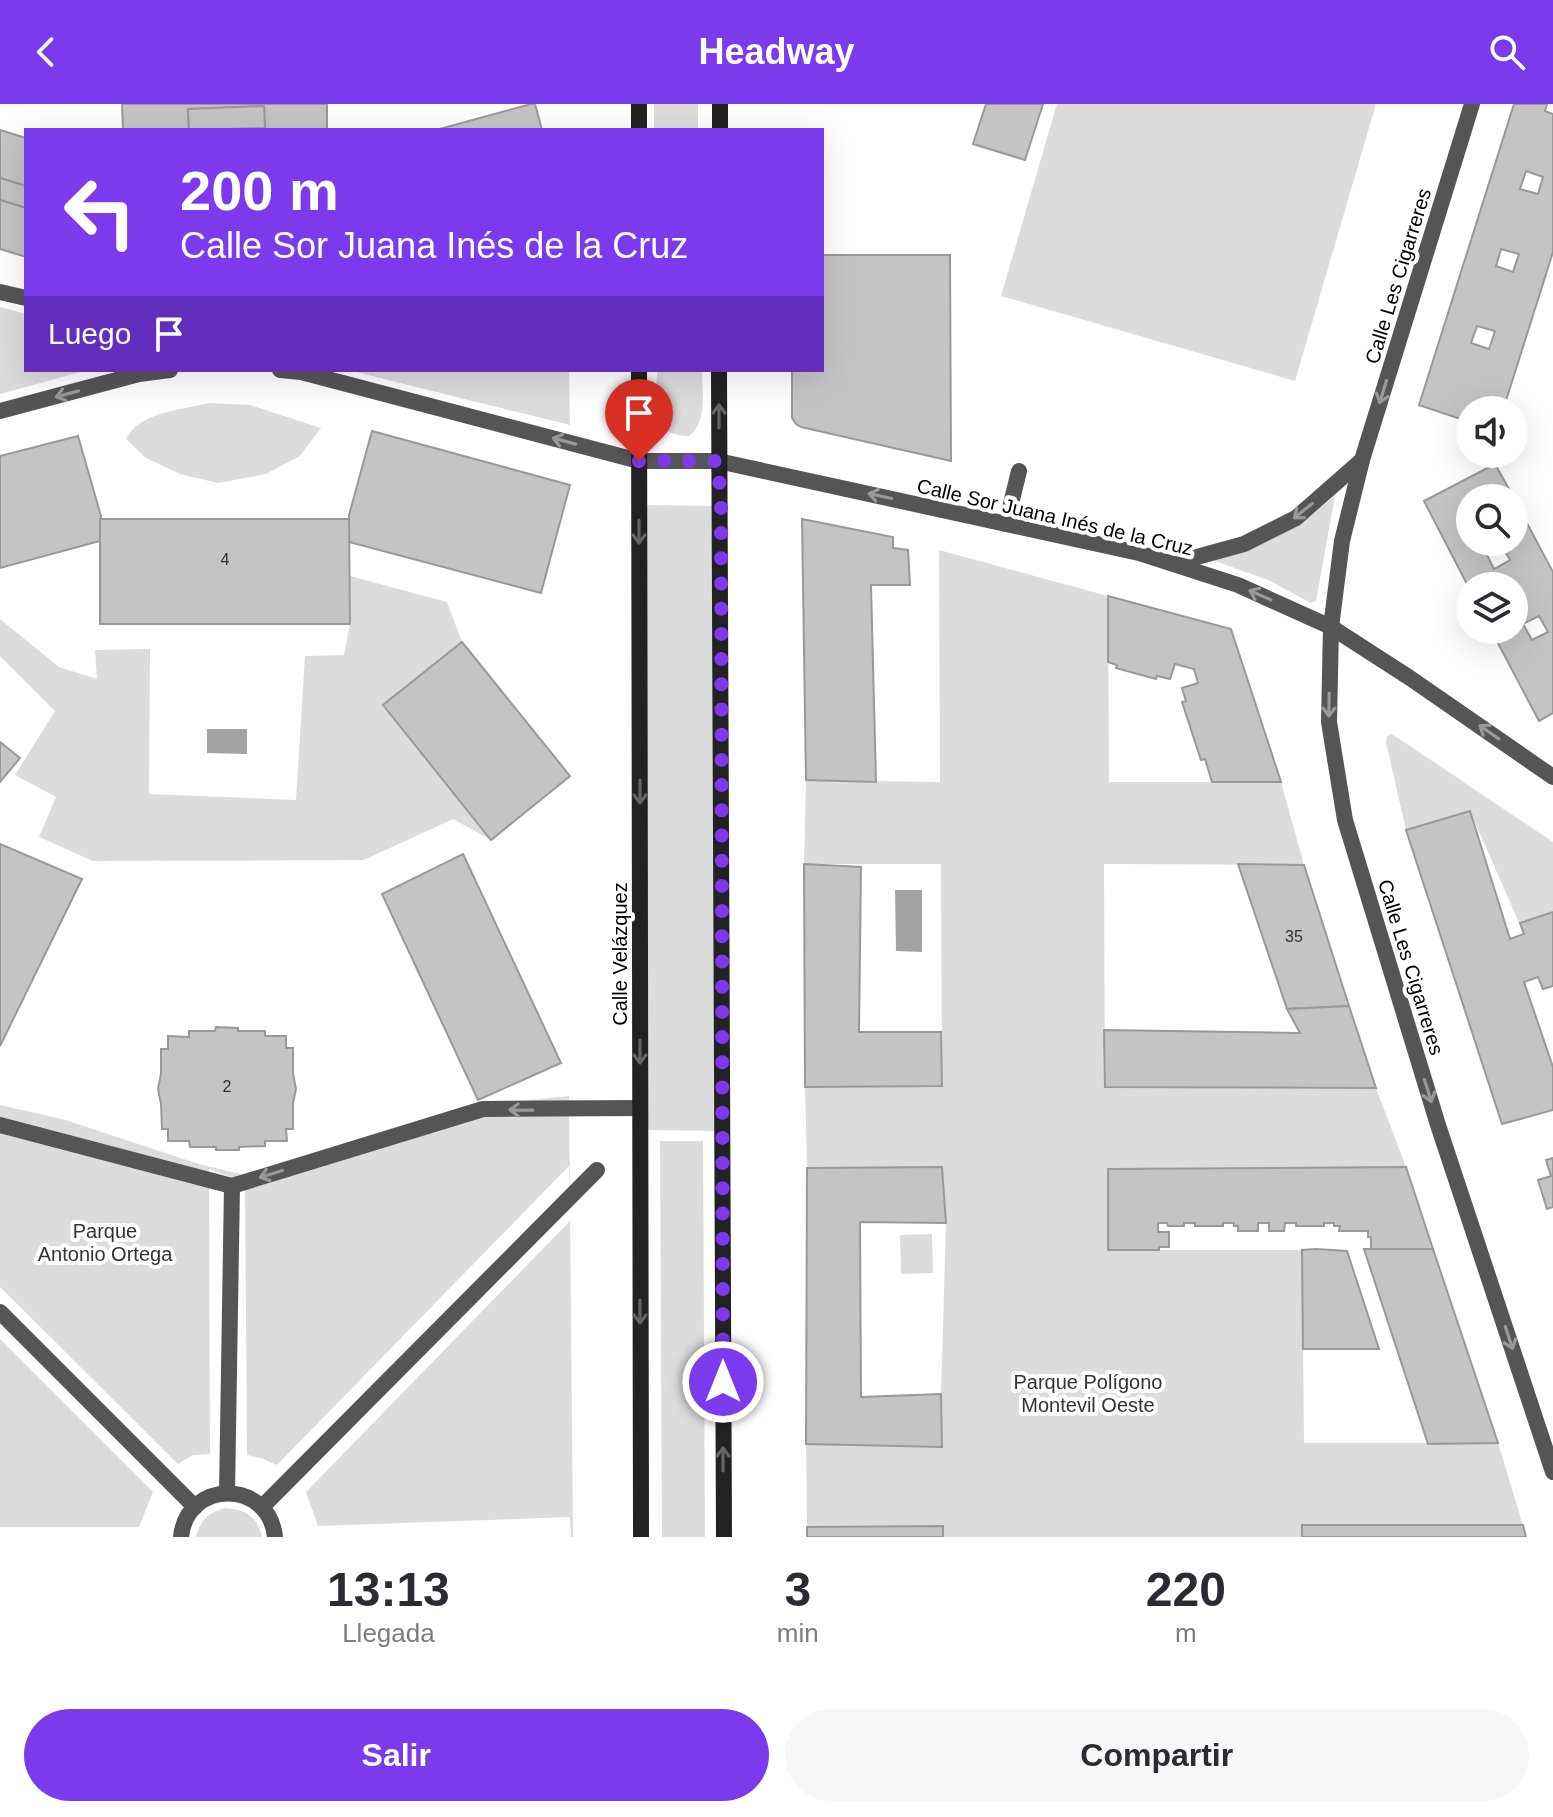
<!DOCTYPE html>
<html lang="es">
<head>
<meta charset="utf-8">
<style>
	body { margin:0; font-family:Arial,sans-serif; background:#f7f7f7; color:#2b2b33; height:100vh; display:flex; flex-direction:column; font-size:30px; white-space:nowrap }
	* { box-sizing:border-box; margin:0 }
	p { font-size:26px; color:#7c7c81 }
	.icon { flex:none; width:44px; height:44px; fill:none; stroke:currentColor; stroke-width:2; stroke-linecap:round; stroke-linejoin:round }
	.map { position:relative; height:1433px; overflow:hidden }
	.panel { display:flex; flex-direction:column; background:#fff; flex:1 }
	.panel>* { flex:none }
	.top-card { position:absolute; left:24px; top:24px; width:800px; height:244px; border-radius:0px; box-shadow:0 8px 32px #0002; background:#7c3aed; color:#fff; overflow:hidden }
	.buttons { position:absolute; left:1456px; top:292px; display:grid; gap:16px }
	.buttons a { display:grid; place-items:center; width:72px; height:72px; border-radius:50%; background:#fff; box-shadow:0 8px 32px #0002; font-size:40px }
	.pin { position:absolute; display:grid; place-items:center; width:68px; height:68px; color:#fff; margin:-82px -34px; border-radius:50% 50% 50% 0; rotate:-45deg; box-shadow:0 0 8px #0007 }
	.pin .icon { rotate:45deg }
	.me { position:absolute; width:88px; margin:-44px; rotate:0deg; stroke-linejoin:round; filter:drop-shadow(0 0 6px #0008) }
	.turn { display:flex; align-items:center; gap:28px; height:168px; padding:0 24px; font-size:36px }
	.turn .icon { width:104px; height:104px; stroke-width:2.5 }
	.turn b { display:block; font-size:56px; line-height:68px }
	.then { display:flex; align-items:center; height:76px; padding:0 24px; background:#0003; gap:16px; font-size:30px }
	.eta { display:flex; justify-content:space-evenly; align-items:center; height:136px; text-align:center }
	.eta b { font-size:48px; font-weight:800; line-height:56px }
	.primary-button { display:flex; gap:16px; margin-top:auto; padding:16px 24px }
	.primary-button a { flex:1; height:92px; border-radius:48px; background:#7c3aed; color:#fff; font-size:32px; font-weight:800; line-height:92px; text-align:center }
	.primary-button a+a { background:#f7f7f7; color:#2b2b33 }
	header { display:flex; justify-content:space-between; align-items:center; height:104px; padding:0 24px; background:#7c3aed; color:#fff; font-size:36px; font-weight:800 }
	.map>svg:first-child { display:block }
	.green { fill:#dcdcdc }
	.water { fill:#a3a3a3 }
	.building { fill:#c4c4c4; stroke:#999; stroke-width:2; fill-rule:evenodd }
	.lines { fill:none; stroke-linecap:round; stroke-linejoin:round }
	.lane { stroke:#555; stroke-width:16 }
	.street { stroke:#555; stroke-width:16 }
	.secondary { stroke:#222; stroke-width:16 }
	.oneway { stroke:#999 }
	.oneway2 { stroke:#646464 }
	.route { stroke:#7c3aed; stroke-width:14; stroke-dasharray:0 25.2 }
	.labels { text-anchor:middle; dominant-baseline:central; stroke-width:8; stroke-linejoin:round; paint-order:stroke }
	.number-label { font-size:16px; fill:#313131 }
	.street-label { font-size:20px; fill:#000; stroke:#fff }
	.park-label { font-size:20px; fill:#333; stroke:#fff }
</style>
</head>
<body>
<header><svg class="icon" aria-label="back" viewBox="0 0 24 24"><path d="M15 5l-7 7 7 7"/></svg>Headway<svg class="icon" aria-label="search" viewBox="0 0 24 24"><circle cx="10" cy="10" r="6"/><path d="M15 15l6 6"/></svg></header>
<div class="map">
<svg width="1553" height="1433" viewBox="0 0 1553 1433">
	<rect width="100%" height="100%" fill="#fff"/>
	<g class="green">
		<rect x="654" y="0" width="44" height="26"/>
		<path d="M1057,0H1376L1295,277L1001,192Z"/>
		<path d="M0,203L26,210V266H88L0,290Z"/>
		<path d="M348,266H569L570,321Z"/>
		<path d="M657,266H702C702,289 708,317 689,332C648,332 657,295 657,266Z"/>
		<path d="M209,299L250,301L321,324L300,352L266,370L218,379L180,370L146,354L126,335C139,308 182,306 209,299Z"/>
		<path d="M1335,392L1316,497L1311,499L1268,476L1215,457L1208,453C1263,446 1294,426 1335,392Z"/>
		<path d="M639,401L721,402L723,1027L640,1026Z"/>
		<path d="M939,446L1108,492L1109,678H1281L1304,761L1104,760L1105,983L1376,984L1406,1063L1108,1065V1146H1302L1304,1339H1498L1523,1421H1302V1433H943L942,1422L807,1423L806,1340L942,1343L941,1290L946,1119L941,1063L807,1064L805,983L942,981L941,760H804L806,676L940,678Z"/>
		<path d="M350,472L447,498L462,538L383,601L491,736L453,715L364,756L93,757L39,733L56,693L15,671L55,607L0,552V515L59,563L97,575L95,546L150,545L149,690L296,696L305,552L344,551L350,520Z"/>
		<path d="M1392,630L1553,738V817L1524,830L1470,707L1406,726L1386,638L1387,632Z"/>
		<path d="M569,992L573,1433H571L570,1413L318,1422L306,1388L570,1117L569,1062L277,1361L261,1354L247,1351L245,1078L209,1065L210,1350L193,1351L178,1360L0,1183V1001L62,1015L199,1060L244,1071L482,1001Z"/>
		<path d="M660,1037H703L705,1433H662Z"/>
		<path d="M932,1130L933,1169L901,1170L900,1131Z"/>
		<path d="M0,1235L153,1388L139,1423H0Z"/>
		<path d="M225,1404C245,1405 258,1413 262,1433H196C200,1416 209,1408 225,1404Z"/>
	</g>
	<g class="water">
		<path d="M207,625H247V650L207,649Z"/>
		<path d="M895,786H922V848L896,847Z"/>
	</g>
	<g class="building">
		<path d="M122,0H327V26H123ZM264,2L265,24L189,26L188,5Z"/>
		<path d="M531,0H535L542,26H436Z"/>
		<path d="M986,0H1043L1025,56L973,40Z"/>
		<path d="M1514,0H1547L1545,7L1553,10V148L1503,306H1470V318L1419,301ZM1526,67L1543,73L1538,90L1520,85ZM1501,145L1519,150L1513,168L1496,162ZM1477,222L1495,227L1489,245L1471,239Z"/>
		<path d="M264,2L265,24L189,26L188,5Z"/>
		<path d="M0,26L26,34V82L0,74Z"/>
		<path d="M0,74L26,82V104L0,96Z"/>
		<path d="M0,96L26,104V153L0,145Z"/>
		<path d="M822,151H950L951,357L801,323L796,320L792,314V266H822Z"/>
		<path d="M372,327L570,381L541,489L349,438V411Z"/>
		<path d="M78,332L101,412L100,437L0,464V352Z"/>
		<path d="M1495,360L1514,394H1470V438H1514V395L1553,468V609L1539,617L1491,526H1514V482H1470V486L1424,397ZM1501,440L1510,456L1494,465L1486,449ZM1539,512L1548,528L1532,536L1523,520Z"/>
		<path d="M100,415H349L350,520H100Z"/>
		<path d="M802,415L893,433V444L908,446L910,481H871L876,678L806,676Z"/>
		<path d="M1108,492L1231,525L1281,678H1212L1205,655L1201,656L1182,598L1186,597L1182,584L1198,579L1194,565L1175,560L1170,575L1157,572L1156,575L1116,564L1117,561L1108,558Z"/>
		<path d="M462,538L570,672L491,736L383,601Z"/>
		<path d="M0,638L20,654L0,678Z"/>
		<path d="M1470,707L1510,835L1524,830L1520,819L1553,808V882L1543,885L1538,873L1524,878L1553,963V1006L1502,1020L1406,726Z"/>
		<path d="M0,740L82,775L0,942Z"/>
		<path d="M463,750L561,959L478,996L382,790Z"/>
		<path d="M804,760L861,763L859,928H941L942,982L805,983Z"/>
		<path d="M1238,760L1304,761L1349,902L1287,905Z"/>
		<path d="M1349,902L1376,984L1105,983L1104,926L1300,929L1287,905Z"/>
		<path d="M216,923L238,924V927H265V932H286V944H293V969L296,985L293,999V1025H286L287,1037H265V1042L239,1043V1046H216V1043H190L189,1037H168V1025H162L161,1000L158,985L161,970V945H168V932L189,933V927H215Z"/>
		<path d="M1553,1054V1103L1547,1105L1538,1076L1551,1072L1546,1056Z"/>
		<path d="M942,1063L946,1119L860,1118L861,1293L941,1290L942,1343L806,1340L807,1064Z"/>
		<path d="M1406,1063L1433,1145H1371V1133H1368V1127H1339L1340,1122H1334V1119H1324V1122H1296V1119H1285L1284,1127H1269V1119H1258V1127H1238V1122H1234V1119H1223V1122H1195V1119H1184V1122H1168L1167,1119H1158V1128H1169V1143H1159V1146H1108V1065Z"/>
		<path d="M1316,1145L1347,1147L1379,1245H1303L1302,1146Z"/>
		<path d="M1364,1145H1433L1498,1339L1428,1340Z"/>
		<path d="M1302,1421H1523L1526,1433H1302Z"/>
		<path d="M943,1422V1433H807V1423Z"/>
	</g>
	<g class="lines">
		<path class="lane" d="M1006,420L1019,367"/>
		<g class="street">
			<path d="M1472,0L1362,356L1342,437L1331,523L1329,618L1345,716L1438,1021L1553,1368"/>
			<path d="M0,188L26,194"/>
			<path d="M280,266L301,268L639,357H718L1139,449L1238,481L1331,523L1410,574L1553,673"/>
			<path d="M0,307L139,270L170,266"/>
			<path d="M1175,459L1244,440L1296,414L1362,356"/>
			<path d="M0,1021L232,1082L483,1005L640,1004"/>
			<path d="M0,1208L195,1403"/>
			<path d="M227,1389L232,1082"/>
			<path d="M262,1403L597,1066"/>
			<path d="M181,1433C187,1375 269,1375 275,1433"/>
		</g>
		<g class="secondary">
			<path d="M639,0V26"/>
			<path d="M720,0V26"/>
			<path d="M639,266L641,1433"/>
			<path d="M719,266L724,1433"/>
		</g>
	</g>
	<defs><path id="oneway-shaft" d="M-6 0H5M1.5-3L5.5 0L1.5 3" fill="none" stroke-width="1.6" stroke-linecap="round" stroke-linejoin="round" transform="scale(2)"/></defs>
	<g class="oneway">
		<use href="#oneway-shaft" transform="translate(1383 288) rotate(107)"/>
		<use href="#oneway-shaft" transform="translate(67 290) rotate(165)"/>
		<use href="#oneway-shaft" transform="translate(564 337) rotate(-165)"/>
		<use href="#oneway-shaft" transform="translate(880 392) rotate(-168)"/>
		<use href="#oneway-shaft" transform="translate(1303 407) rotate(141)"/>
		<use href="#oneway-shaft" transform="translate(1260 491) rotate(-156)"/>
		<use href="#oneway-shaft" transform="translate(1329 601) rotate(91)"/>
		<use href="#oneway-shaft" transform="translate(1489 628) rotate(-145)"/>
		<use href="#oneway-shaft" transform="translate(1428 987) rotate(73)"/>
		<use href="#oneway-shaft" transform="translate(521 1006) rotate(-179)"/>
		<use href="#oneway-shaft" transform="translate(271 1070) rotate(163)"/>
		<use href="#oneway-shaft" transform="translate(1509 1234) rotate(72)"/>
	</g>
	<g class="oneway2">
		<use href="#oneway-shaft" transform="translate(719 312) rotate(-90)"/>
		<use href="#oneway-shaft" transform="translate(639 428) rotate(90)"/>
		<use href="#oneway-shaft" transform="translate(640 688) rotate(90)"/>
		<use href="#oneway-shaft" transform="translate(640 948) rotate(90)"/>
		<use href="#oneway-shaft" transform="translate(640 1208) rotate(90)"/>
		<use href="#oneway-shaft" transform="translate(723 1355) rotate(-90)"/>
	</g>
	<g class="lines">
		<path class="route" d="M639,357H718L721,402L723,1278"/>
	</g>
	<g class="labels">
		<g class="number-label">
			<text x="225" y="455">4</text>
			<text x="1294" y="832">35</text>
			<text x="227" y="982">2</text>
		</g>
		<g class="street-label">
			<text transform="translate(1398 172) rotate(-73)">Calle Les Cigarreres</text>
			<text transform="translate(1055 413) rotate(13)">Calle Sor Juana Inés de la Cruz</text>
			<text transform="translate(620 850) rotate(-90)">Calle Velázquez</text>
			<text transform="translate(1411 863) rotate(73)">Calle Les Cigarreres</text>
		</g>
		<g class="park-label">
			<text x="105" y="1127">Parque<tspan x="105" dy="23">Antonio Ortega</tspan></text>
			<text x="1088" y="1278">Parque Polígono<tspan x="1088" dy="23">Montevil Oeste</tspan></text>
		</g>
	</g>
</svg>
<div class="buttons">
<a><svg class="icon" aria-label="sound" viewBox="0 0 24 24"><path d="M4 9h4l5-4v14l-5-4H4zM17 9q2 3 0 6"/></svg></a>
<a><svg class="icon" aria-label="search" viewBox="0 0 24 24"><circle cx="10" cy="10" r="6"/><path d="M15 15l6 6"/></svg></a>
<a><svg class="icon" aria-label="layers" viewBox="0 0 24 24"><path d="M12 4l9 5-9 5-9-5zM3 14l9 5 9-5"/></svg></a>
</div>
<div class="pin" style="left:639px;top:357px;background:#d93025"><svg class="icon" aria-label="arrive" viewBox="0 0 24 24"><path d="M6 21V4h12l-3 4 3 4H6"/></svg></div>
<svg class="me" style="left:723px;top:1278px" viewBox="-20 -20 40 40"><circle r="17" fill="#7c3aed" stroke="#fff" stroke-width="3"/><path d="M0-11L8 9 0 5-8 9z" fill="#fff"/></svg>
<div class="top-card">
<div class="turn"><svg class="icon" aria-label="left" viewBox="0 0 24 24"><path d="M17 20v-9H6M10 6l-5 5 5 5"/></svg><div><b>200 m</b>Calle Sor Juana Inés de la Cruz</div></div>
<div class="then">Luego<svg class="icon" aria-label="arrive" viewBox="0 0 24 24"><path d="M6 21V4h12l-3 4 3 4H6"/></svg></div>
</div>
</div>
<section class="panel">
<div class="eta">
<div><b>13:13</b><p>Llegada</p></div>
<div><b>3</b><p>min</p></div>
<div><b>220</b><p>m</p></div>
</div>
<div class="primary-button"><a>Salir</a><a>Compartir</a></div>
</section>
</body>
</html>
